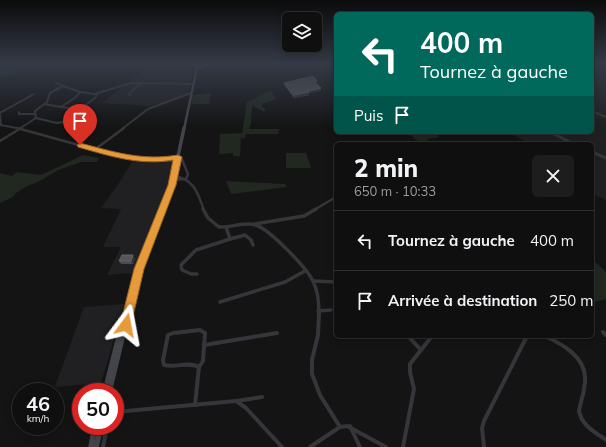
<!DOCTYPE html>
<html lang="fr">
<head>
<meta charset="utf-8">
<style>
	body { margin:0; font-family:Mulish,sans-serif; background:#1d1d1e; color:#f1f3f6; height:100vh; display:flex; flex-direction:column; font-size:15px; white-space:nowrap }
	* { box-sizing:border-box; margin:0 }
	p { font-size:13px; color:#9b9c9f }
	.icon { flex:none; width:22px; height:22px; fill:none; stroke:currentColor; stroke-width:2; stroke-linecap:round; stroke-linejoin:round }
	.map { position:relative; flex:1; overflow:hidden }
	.side { position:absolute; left:334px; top:142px; width:260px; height:196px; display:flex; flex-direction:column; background:#0f0f10; border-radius:6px; box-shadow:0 2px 10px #0003,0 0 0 1px #2f2f30 }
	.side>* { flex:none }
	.top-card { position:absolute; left:334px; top:12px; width:260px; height:122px; border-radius:6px; box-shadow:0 2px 10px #0003,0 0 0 1px #2f2f30; background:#00695c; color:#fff; overflow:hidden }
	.tools { position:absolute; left:282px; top:12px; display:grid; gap:8px }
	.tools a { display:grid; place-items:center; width:40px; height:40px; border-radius:6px; background:#0f0f10; box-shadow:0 2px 10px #0003,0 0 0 1px #2f2f30; font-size:20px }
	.speed { position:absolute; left:12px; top:383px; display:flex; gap:8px; font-size:20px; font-weight:700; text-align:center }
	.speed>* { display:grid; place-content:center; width:52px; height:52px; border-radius:50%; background:#0f0f10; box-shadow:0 2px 10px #0003,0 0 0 1px #2f2f30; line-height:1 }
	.speed small { font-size:10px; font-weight:400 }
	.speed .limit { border:6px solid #d22; background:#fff; color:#111 }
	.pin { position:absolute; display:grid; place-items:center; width:34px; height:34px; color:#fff; margin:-41px -17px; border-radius:50% 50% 50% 0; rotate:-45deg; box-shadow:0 0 4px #0007 }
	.pin .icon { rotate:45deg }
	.me { position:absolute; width:44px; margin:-22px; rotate:13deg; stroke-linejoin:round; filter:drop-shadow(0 0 3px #0008) }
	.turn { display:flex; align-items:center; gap:14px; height:84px; padding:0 20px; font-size:18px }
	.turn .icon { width:52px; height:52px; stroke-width:2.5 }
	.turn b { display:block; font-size:28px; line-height:34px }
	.then { display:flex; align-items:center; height:38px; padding:0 20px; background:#0003; gap:8px; font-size:15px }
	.round { display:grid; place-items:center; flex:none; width:42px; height:42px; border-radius:6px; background:#1d1d1e }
	.summary { display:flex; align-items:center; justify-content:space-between; height:68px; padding:0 20px }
	h1 { font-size:24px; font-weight:800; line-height:30px }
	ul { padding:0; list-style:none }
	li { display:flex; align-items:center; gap:12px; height:60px; padding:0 20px; border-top:1px solid #2f2f30 }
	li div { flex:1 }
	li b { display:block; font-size:15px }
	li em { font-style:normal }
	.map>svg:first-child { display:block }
	.built { fill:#202022 }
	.green { fill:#202820 }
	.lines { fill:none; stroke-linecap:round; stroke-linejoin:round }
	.minor-far3 { stroke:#35363a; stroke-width:2 }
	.minor-far2 { stroke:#35363a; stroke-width:2.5 }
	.minor-far1 { stroke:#35363a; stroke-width:3.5 }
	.minor { stroke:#35363a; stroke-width:4 }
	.tertiary { stroke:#35363a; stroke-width:3 }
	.secondary-far3 { stroke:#43454a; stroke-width:2.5 }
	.secondary-far2 { stroke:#43454a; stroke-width:3.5 }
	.secondary-far1 { stroke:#43454a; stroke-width:4.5 }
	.secondary { stroke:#43454a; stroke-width:5.5 }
	.primary { stroke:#515459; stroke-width:3 }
	.wall { fill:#4a4b50 }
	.shaded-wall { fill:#303134 }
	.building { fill:#54565b; stroke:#616369 }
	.route { fill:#e79a3a; stroke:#966426 }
</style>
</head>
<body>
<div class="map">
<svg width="606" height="447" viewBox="0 0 606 447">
	<rect width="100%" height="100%" fill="#141415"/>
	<g class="built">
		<path d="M152,64L189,65L193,69L189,92L173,100L150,106L102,103Z"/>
		<path d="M592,64L606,65V200L592,194V144H520L525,141L511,134L515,132H592Z"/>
		<path d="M135,157L173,160L172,165L168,184L132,273L107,275L121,247H103L121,209L101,208L119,183Z"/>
		<path d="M124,304L101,383L55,387L84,307Z"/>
	</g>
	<g class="green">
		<path d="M0,64H30L17,69L16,73L0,77Z"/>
		<path d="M271,90L276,99L263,104L262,107L266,109L264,112L252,105L251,124L249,129H279L278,134H246L245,138H241L240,156H233V153L219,154L220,134L242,133L247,102Z"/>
		<path d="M211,93L209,104H191L193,95Z"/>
		<path d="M407,132H434L439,137L427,139L431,144H421Z"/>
		<path d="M286,153H306L311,168H286Z"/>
		<path d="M83,155L99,158L97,162H81L58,170L38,182L27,186L16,193L13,197L0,203V173L12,176L17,172L41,175Z"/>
		<path d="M226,181L285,184L287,187L231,194Z"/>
		<path d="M592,259L606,272V299L594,302L592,300Z"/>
	</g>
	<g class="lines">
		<g class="minor-far3">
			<path d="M0,66L4,64"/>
			<path d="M56,83L63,86"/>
			<path d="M130,95L129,94L141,83"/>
			<path d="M44,104L79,110"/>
			<path d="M61,107L76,97L80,92"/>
			<path d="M592,111L606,117"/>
			<path d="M19,112V114H34"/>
			<path d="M0,113L34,94"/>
			<path d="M0,114L1,125"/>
			<path d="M36,118L35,111L47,102L50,93L63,86L80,92L95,94L131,83L193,84"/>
			<path d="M0,125L22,129"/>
			<path d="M19,129L36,118L57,123L63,122L95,98L97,95L95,94"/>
			<path d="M122,129L148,109L191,93"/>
		</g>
		<g class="minor-far2">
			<path d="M17,128L111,154L177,162"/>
			<path d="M0,141L21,128"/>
			<path d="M94,150L124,128"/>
			<path d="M181,157L188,174L186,179"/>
			<path d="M166,160L178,157"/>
			<path d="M174,176C195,180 197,192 204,210"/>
			<path d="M173,180L184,179"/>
			<path d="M314,210L336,197"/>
		</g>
		<g class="minor-far1">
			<path d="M203,209L208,218L219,227C232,228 244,221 256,225C270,230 306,267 313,281C318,291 319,303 319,314"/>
			<path d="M254,224L304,216L316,209"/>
			<path d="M230,239L245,235L251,240L253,245"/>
			<path d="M197,274H191L182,270L181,265L196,250L230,239L226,227"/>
			<path d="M313,281L336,282"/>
			<path d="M220,302L285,282L305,271"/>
			<path d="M318,311L331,310"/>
		</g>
		<g class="minor">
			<path d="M319,313L318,335L312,360V374L320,395L340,427"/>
			<path d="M200,330L205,333L203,361L199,367C188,361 176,368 164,365L163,360L168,335L173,333Z"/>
			<path d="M603,332L606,335"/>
			<path d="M408,336L421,350"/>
			<path d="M545,336C562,344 584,356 585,377C586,388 581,400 579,411C582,426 595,432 606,440"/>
			<path d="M204,345L277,333"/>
			<path d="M236,401L246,408L282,447"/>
			<path d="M195,405L199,367"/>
			<path d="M115,412L236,401L262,397"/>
			<path d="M350,426L360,447"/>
			<path d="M103,447L107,426"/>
			<path d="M310,447L340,427L347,426L386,447"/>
			<path d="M403,447L414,389L410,372V364L432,336"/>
			<path d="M484,447L482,428L484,421L527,336"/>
		</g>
		<g class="tertiary">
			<path d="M550,132L574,144"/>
			<path d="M592,152L606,158"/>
		</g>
		<g class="secondary-far3">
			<path d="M199,64L196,67L201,68L205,65"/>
			<path d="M184,129L197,68"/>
		</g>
		<path class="secondary-far2" d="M161,210L173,180L184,128"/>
		<g class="secondary-far1">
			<path d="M125,314L142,260L162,209"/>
			<path d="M128,314L130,305"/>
		</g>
		<g class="secondary">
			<path d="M105,392L125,313"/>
			<path d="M109,392L128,313"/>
			<path d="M91,447L95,426"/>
			<path d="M96,447L101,426"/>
		</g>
		<g class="primary">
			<path d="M194,64L196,66"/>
			<path d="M205,66L208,64"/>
		</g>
	</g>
	<g class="wall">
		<path d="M284,83L317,84L321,88L320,91L309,93V95L294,98L284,85Z"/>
		<path d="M135,258L133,264H121L119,261Z"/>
	</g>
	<g class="shaded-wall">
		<path d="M321,88L320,91L309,93V95L294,98V95L308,91Z"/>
		<path d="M133,255L135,258L133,264L131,261Z"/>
	</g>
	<g class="building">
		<path d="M313,76L317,81L315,82L321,88L308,91L309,92L294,95L284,83Z"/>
		<path d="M122,255H133L131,261H119Z"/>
	</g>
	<linearGradient id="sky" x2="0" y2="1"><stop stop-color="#0b0b0c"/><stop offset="0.5" stop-color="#343a46"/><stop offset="1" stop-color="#343a46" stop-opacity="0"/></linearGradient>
	<rect width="606" height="127" fill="url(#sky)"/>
	<path class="route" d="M80,143C114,152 142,161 178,155L182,157L176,185L144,269L131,325L130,329L126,331L122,329L120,325L134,269L168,185L173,160C141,166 109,156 78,147L77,145Z"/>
</svg>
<div class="tools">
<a><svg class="icon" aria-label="layers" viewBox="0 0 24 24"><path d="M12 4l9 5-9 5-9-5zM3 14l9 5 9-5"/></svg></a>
</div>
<div class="speed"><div>46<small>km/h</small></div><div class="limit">50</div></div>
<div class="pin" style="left:80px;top:145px;background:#d93025"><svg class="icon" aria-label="arrive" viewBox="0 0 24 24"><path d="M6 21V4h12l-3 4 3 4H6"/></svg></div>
<svg class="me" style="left:126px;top:325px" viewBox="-20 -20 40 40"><path d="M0-17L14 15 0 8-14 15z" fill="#e79a3a" stroke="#fff" stroke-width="4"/></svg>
<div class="top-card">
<div class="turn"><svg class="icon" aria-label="left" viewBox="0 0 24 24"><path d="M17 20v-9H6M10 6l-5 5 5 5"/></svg><div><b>400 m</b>Tournez à gauche</div></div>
<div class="then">Puis<svg class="icon" aria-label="arrive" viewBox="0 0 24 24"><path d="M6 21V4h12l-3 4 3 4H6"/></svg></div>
</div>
<section class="side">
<div class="summary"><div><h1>2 min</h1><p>650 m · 10:33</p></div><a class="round"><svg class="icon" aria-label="close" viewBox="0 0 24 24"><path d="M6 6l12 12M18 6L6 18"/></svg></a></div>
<ul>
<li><svg class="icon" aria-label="left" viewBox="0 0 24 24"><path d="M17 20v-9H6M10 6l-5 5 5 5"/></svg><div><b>Tournez à gauche</b></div><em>400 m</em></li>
<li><svg class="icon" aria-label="arrive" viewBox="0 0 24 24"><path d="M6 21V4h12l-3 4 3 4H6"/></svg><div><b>Arrivée à destination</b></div><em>250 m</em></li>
</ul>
</section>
</div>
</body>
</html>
